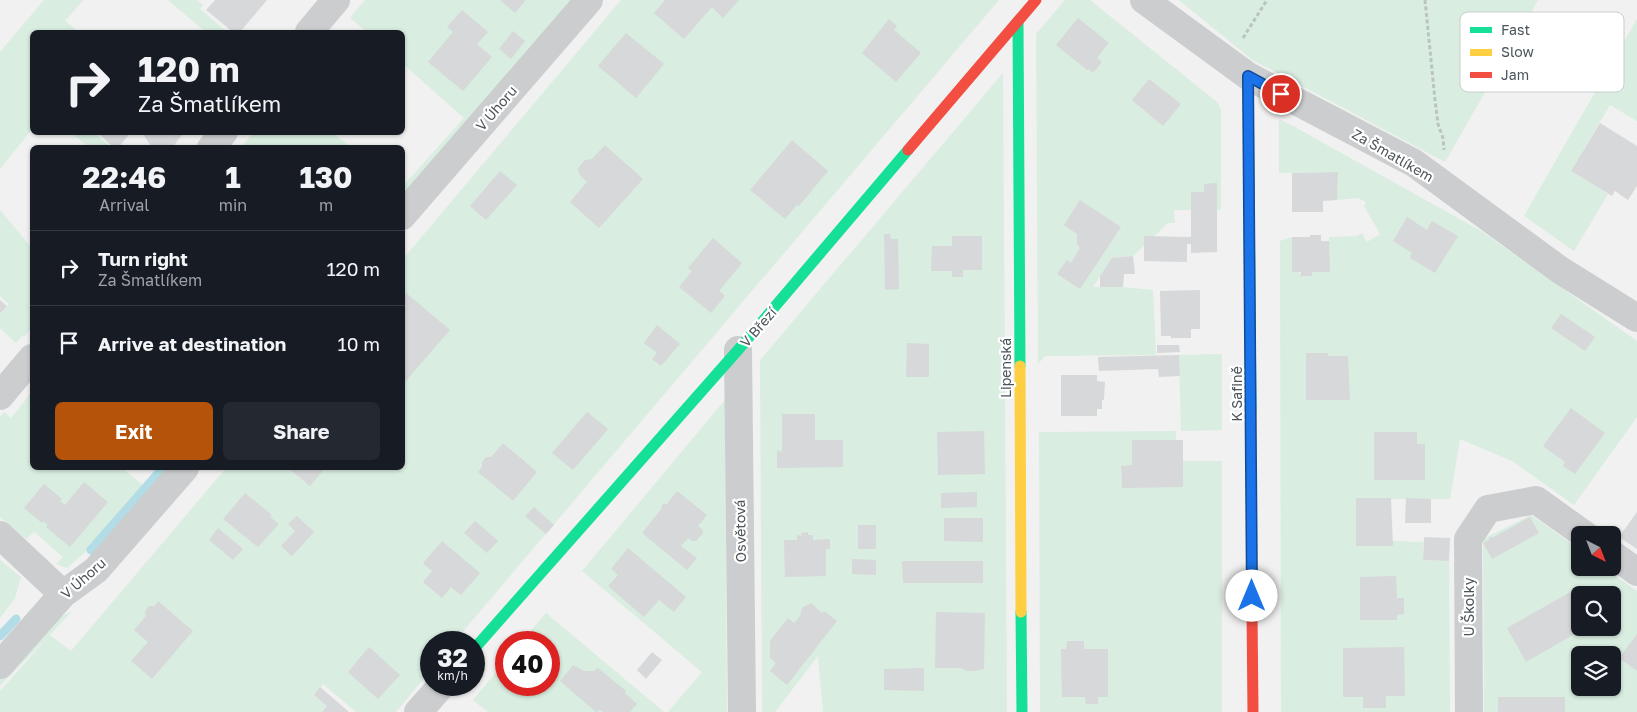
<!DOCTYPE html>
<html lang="en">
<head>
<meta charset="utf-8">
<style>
	body { margin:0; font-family:"Golos Text",sans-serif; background:#242831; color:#f1f3f6; height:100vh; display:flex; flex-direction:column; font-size:19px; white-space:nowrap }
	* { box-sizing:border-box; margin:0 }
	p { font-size:16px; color:#9ea1a6 }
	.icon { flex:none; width:28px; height:28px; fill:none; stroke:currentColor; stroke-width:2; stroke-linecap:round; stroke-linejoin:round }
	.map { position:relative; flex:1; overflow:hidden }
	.sheet { position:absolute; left:30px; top:145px; width:375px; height:325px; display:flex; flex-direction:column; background:#171b24; border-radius:8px; box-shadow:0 1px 4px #0004 }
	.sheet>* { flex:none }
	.banner { position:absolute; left:30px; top:30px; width:375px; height:105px; border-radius:8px; box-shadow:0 1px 4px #0004; background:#171b24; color:#f1f3f6; overflow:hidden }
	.needle { width:32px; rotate:138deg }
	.tools { position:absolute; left:1571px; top:526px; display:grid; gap:10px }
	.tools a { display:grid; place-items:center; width:50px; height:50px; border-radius:8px; background:#171b24; box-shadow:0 1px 4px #0004; font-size:25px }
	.speed { position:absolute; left:420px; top:631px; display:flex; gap:10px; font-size:25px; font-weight:700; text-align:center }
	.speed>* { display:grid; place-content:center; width:65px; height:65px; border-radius:50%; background:#171b24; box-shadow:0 1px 4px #0004; line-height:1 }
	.speed small { font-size:12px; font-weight:400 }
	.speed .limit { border:8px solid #d22; background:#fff; color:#111 }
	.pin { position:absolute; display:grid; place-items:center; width:42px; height:42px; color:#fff; margin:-21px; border:2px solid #fff; border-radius:50%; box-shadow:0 1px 5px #0007 }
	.me { position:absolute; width:55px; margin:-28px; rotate:0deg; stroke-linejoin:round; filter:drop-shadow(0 0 4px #0008) }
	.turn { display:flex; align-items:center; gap:18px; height:105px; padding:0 25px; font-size:22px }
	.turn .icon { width:65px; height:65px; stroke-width:2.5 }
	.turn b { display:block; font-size:35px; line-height:42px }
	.eta { display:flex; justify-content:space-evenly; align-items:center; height:85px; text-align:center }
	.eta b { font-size:30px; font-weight:700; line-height:35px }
	.button { display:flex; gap:10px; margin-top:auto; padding:10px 25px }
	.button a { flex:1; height:58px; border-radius:8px; background:#b45309; color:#fff; font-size:20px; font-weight:700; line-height:58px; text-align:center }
	.button a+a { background:#242831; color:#f1f3f6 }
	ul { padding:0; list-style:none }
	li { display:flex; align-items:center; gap:15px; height:75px; padding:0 25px; border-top:1px solid #363941 }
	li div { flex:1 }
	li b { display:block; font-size:19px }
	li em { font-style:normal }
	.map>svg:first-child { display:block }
	.green { fill:#d9ede0; fill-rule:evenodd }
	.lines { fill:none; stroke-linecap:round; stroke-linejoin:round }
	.stream { stroke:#b2dde6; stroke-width:9 }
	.building { fill:#d7d8da }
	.path { stroke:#bbc4c1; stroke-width:3; stroke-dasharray:4 2.5; stroke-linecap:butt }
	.street { stroke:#cbcdcf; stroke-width:28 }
	.fast { stroke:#16e098; stroke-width:11 }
	.slow { stroke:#ffcf43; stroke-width:11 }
	.jam { stroke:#f24e42; stroke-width:11 }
	.route-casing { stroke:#114b97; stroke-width:12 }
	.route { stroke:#1a73e8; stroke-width:9 }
	.labels { text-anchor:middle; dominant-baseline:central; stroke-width:4.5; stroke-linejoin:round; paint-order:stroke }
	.street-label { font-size:14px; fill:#4a545b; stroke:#fff }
	.key { fill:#fff; stroke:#c9ccce; stroke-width:1 }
	.key-label { font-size:14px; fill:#4a545b }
</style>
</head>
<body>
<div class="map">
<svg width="1637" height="712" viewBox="0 0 1637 712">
	<rect width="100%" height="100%" fill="#f1f1f1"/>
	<g class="green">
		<path d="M44,0H83L65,21L79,32H32V129L0,169V52Z"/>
		<path d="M168,0H197L203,5L200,9L227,32H206Z"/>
		<path d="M365,0H574L403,203V186L464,118L403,64L402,32H367L350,18Z"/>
		<path d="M621,0H999L454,642H431V670L396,712H356L323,684L314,695L327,706L322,712H0V691L50,635L0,686V672L58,618L72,611L50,635L71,651L226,468H402L403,259Z"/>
		<path d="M1065,0H1090L1217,102L1221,109V210H1174L1175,223H1168L1133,256L1112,258L1093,287H1123L1153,290L1156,355L1045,356L1038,364L1036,34Z"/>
		<path d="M1179,0H1538L1445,162L1251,59Z"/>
		<path d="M1637,19V121L1610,105L1571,171L1608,194L1574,251L1524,216Z"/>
		<path d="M1003,73L1007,712H823L818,656L775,712H762L760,360Z"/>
		<path d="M1279,119L1295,127L1481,231L1637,341V417L1574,505L1512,461L1460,439L1450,499H1356V546H1392L1393,541L1423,542V560L1449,561L1450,712H1281L1280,241L1292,237L1300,275L1312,276V272H1329V237L1357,236L1362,233L1367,242L1380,234L1364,206L1366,202L1358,198L1337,200L1338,172L1279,173Z"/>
		<path d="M254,132L333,133L351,147H241Z"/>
		<path d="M71,133H94L111,147H89Z"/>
		<path d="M0,210L32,248V327L24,337L22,336L16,343L0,328V315L9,304L0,296Z"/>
		<path d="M1222,354V430L1181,431L1179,355Z"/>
		<path d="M32,392V468H122L144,486L89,549L67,568L56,564L63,557L34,532L26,539L0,517V417L4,412L11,418Z"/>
		<path d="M725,400L727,712H668L702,672L582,571Z"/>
		<path d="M1176,431V440H1132V465L1121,466L1122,487H1183V461H1222V712H1040L1039,432Z"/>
		<path d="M1531,515L1580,550V568H1604L1637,591V712H1565L1564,697H1498V712H1484L1483,539ZM1580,595H1612V628H1580ZM1580,655H1612V688H1580Z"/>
		<path d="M0,560L21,577L15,598L0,618Z"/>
		<path d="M546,613L664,712H488L473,700L506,660V685H549V642H521Z"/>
	</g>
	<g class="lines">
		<g class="stream">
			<path d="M91,550L163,468"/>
			<path d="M0,636L16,619"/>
		</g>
	</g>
	<g class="building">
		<path d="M215,0H267L240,32H233L206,10Z"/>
		<path d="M500,0H526L515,13Z"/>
		<path d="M665,0H739L723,18L712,7L684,39L654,13Z"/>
		<path d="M462,10L488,32L477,44L492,57L463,91L428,62L453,32L447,27Z"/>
		<path d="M1078,18L1109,43L1097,58L1102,62L1093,73L1089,69L1087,70L1056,45Z"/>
		<path d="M889,19L897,26L894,30L921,53L896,82L862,53Z"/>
		<path d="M513,31L525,41L511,59L499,49Z"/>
		<path d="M626,33L664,64L636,98L598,66Z"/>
		<path d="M1149,79L1181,104L1163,126L1132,100Z"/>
		<path d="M1600,123L1637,146V186L1628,200L1615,191L1612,196L1571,171Z"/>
		<path d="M97,132H131L118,148H114Z"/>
		<path d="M142,132H184L172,148H152Z"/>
		<path d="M792,140L828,171L799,206L797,205L785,219L750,190Z"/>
		<path d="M605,145L643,179L599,228L570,202L587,182L579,174L578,168L585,160L592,159Z"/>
		<path d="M500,171L517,185L486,220L470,206Z"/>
		<path d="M1338,172L1337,200L1323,201V212H1292V173Z"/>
		<path d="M1217,183V252L1191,253V244H1187V262L1144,261V236L1191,237V192H1204V184Z"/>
		<path d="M1080,200L1121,227L1080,289L1057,274L1067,260L1071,263L1080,248L1077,244V234L1064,225Z"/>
		<path d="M1407,217L1427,230L1432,221L1458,236L1435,273L1410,258L1412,253L1393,241Z"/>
		<path d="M884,234H890L891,239H898L899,289L885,290Z"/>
		<path d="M1310,235H1321V241H1329L1330,272H1312V276H1300L1301,272H1292V237H1310Z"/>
		<path d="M952,236H982V270H963V277H952V271H931L932,246H952Z"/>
		<path d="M713,238L742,263L719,291L725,296L711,313L679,287L692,271L688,268Z"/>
		<path d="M1133,256L1135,274H1124L1123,287H1100V276L1112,258Z"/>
		<path d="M1200,290V329H1191V338H1171V336H1161L1160,291Z"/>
		<path d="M406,293L450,330L404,383L402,382V297Z"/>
		<path d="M0,300L7,306L0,314Z"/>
		<path d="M1561,314L1595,337L1585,351L1551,328Z"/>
		<path d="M657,325L680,344L661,366L652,359L657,353L644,343Z"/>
		<path d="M907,343L929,344V377H906Z"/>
		<path d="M1157,345H1179L1180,352L1157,353Z"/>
		<path d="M1306,353H1328V356H1348L1350,400H1306Z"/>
		<path d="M1179,355L1180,376L1159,377L1158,369L1099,371L1098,357Z"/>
		<path d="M1061,375H1097V381L1105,382L1104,400H1102V409H1097V416H1061Z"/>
		<path d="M1571,408L1605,433L1575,474L1563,466L1565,462L1543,446Z"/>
		<path d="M587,412L608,429L573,470L552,453Z"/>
		<path d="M782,414H815V440H843V467L777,468V450L782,452Z"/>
		<path d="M984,431L985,474L938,475L937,432Z"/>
		<path d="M1374,432H1417V444H1425V480H1374Z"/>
		<path d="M1132,440H1183V487L1122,488L1121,466L1132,465Z"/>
		<path d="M503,443L537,472L513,501L478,472L482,467V462L486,457H491Z"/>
		<path d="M288,468H325L310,486Z"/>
		<path d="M84,482L108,502L70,547L46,527L48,525L43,521L42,523L24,508L44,484L62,499L60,501L65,505Z"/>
		<path d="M677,491L707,515L698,526L702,529L703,533L696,541H692L688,538L681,546L697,558L687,570L642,533L662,508L661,507L664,503L666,505Z"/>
		<path d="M977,492V507L941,508V493Z"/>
		<path d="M245,493L272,515L270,517L279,524L258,547L223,519Z"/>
		<path d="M1356,498H1391L1393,546H1356Z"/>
		<path d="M1406,498L1431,499V523H1405Z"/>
		<path d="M534,507L554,525L546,534L525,516Z"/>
		<path d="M1637,512V549L1619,537Z"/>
		<path d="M297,516L314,532L292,556L281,546L295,531L288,524Z"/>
		<path d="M1530,517L1539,533L1492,559L1483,543L1490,539L1489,538L1492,536V538Z"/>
		<path d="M944,518H983V542L944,541Z"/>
		<path d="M475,521L498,541L487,553L464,533Z"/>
		<rect x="858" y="525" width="18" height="24"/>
		<path d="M218,528L243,549L233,560L209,540Z"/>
		<path d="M808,532V535H813V540L830,539V549H826V576L785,577L784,540H797V535L802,536L801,533Z"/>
		<path d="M1424,537L1450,538L1449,561L1423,560Z"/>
		<path d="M442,541L480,573L461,595L451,587L442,598L423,582L432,571L423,563Z"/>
		<path d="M628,548L686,597L674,612L659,600L644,617L608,586L618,575L611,569Z"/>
		<path d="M852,559L876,560V575L852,574Z"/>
		<path d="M902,561H983V583H903Z"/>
		<path d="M1396,576L1397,598H1404V614L1397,615V620H1360V577Z"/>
		<path d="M1581,586L1586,595H1580V628H1585L1526,662L1507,628Z"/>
		<path d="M158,601L193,631L152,679L131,661L148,642L134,630L146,616L145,611L149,606H155Z"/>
		<path d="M811,603L822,613L824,611L837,621L787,685L770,671L776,663L770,658V641L788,618L794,623L800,616L802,608Z"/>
		<path d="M936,612L985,613L984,669L974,671H967L961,668H935Z"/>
		<path d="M1637,634V671L1619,658Z"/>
		<path d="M1067,641H1084V649H1108V697H1098V704H1086L1085,697H1062L1061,649H1066Z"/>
		<path d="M369,647L400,675L378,699L348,672Z"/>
		<path d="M1404,647L1405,696H1386V708H1363V697H1343V648Z"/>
		<path d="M652,652L662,660L646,679L637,670Z"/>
		<path d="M573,665L584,671H594L598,668L626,691L625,693L637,704L630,712H603L600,710L596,712L560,681Z"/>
		<path d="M924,668V691L884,690V669Z"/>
		<path d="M320,687L349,712H322L327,706L314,695Z"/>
		<rect x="1498" y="697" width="67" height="15"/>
	</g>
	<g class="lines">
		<g class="path">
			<path d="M1425,0L1435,100L1438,124L1443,138L1444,150"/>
			<path d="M1243,38L1267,0"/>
		</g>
		<g class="street">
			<path d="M1144,0L1248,76L1414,163L1560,270L1637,318"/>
			<path d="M309,32L336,0"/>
			<path d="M211,148L224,132"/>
			<path d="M402,216L589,0"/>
			<path d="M738,350L742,712"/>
			<path d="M0,396L32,358"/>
			<path d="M0,535L63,594"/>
			<path d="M1612,554L1637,572"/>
			<path d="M0,665L63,594L96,570L185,468"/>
			<path d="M418,712L442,685"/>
			<path d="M1469,712L1468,539L1488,509L1536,500L1585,535"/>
		</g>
		<g class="fast">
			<path d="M1018,23L1020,366"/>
			<path d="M1248,76L1251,411"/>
			<path d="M1021,612L1022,712"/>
			<path d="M474,649L738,350L908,150"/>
		</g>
		<g class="slow">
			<path d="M1020,366L1021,612"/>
			<path d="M1251,411L1252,610"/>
		</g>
		<g class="jam">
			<path d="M908,150L1036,0"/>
			<path d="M1252,610L1253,712"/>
		</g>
	</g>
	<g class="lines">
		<defs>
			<path id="route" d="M1252,596L1248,76L1281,94"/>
		</defs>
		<use href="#route" class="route-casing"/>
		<use href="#route" class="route"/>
	</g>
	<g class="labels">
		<g class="street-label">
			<text transform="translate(496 108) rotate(-49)">V Úhoru</text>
			<text transform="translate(1393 155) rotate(30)">Za Šmatlíkem</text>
			<text transform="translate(758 327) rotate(-49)">V Březí</text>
			<text transform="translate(1005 368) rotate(-90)">Lipenská</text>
			<text transform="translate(1236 394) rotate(-90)">K Safině</text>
			<text transform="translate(740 531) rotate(-91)">Osvětová</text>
			<text transform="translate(83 578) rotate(-41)">V Úhoru</text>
			<text transform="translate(1468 607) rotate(-90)">U Školky</text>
		</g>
	</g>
	<rect x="1460" y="12" width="164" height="80" rx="8" class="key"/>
	<rect x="1470" y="27" width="22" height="6" fill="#16e098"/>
	<rect x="1470" y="49" width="22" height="7" fill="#ffcf43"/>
	<rect x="1470" y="72" width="22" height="6" fill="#f24e42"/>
	<g class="key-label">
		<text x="1501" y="35">Fast</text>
		<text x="1501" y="57">Slow</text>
		<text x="1501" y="80">Jam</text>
	</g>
</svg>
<div class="tools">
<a><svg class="needle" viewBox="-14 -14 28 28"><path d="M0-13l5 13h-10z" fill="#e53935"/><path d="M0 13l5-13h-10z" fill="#9ea1a6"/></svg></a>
<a><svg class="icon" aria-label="search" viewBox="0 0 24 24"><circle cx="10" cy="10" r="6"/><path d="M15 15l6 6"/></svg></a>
<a><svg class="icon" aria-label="layers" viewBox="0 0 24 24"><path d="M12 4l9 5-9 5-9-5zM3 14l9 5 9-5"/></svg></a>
</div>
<div class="speed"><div>32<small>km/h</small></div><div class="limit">40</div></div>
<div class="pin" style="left:1281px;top:94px;background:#d93025"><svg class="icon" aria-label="arrive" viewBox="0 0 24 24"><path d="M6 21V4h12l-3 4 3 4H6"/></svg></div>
<svg class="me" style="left:1252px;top:596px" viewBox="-20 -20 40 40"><circle r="19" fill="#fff"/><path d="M0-13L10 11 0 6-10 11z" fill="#1a73e8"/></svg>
<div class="banner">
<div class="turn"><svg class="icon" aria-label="right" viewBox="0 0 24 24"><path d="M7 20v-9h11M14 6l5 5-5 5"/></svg><div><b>120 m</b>Za Šmatlíkem</div></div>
</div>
<section class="sheet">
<div class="eta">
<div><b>22:46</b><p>Arrival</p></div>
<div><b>1</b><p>min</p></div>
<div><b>130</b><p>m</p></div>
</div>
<ul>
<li><svg class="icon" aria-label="right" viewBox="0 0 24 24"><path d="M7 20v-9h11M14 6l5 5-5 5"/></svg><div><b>Turn right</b><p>Za Šmatlíkem</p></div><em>120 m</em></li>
<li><svg class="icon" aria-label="arrive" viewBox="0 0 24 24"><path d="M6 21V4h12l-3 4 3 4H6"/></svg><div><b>Arrive at destination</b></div><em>10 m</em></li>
</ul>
<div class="button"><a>Exit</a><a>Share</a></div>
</section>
</div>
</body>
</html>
